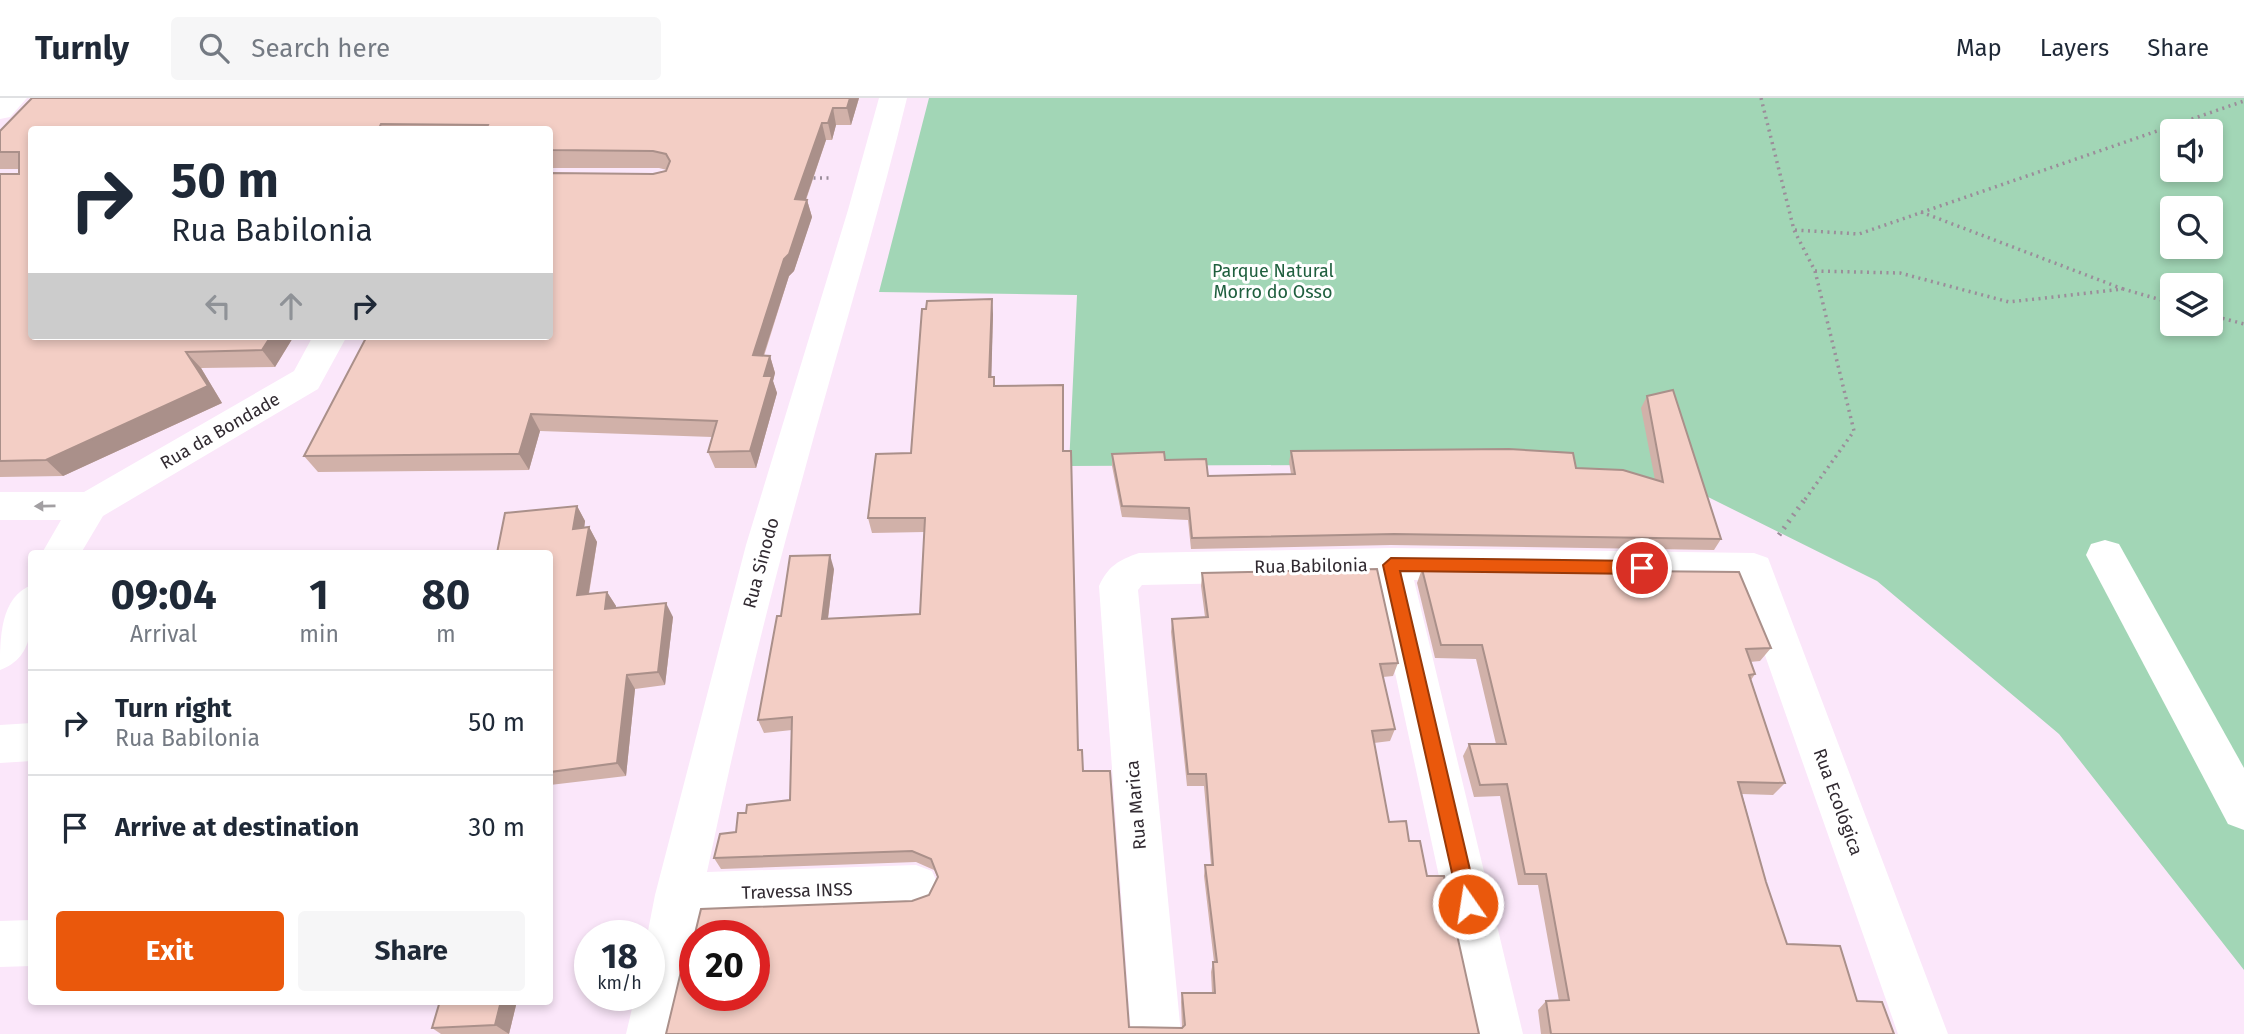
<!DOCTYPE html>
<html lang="en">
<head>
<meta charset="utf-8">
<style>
	body { margin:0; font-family:"Fira Sans",sans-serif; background:#f6f6f7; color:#1f2937; height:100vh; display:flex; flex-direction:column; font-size:26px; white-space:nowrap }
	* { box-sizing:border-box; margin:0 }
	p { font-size:23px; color:#747a83 }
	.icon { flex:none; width:38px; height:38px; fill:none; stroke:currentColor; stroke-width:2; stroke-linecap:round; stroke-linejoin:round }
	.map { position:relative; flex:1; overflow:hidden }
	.sheet { position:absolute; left:28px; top:452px; width:525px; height:455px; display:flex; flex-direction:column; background:#fff; border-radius:7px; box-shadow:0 4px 10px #0003 }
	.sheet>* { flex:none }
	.hud { position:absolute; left:28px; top:28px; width:525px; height:214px; border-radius:7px; box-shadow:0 4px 10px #0003; background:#fff; color:#1f2937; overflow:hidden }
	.buttons { position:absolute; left:2160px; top:21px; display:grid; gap:14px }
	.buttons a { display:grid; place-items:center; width:63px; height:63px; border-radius:7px; background:#fff; box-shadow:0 4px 10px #0003; font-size:35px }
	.speed { position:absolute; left:574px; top:822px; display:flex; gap:14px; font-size:35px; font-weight:700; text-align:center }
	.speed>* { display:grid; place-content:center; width:91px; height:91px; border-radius:50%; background:#fff; box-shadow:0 4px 10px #0003; line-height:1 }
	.speed small { font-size:18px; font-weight:400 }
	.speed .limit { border:10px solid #d22; background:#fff; color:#111 }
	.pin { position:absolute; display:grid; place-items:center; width:60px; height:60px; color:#fff; margin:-30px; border:4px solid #fff; border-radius:50%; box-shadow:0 2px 7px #0007 }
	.me { position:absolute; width:77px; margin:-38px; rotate:347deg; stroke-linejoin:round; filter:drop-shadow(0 0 5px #0008) }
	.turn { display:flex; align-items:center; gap:24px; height:147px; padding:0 28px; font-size:32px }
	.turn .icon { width:91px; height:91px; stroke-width:2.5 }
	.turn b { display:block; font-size:49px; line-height:60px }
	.lanes { display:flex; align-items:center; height:66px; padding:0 28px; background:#0003; justify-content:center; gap:35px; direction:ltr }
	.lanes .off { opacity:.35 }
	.eta { display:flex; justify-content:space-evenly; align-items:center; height:119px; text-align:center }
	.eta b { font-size:42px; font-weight:700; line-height:49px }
	.primary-button { display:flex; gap:14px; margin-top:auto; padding:14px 28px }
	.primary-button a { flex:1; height:80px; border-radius:7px; background:#ea580c; color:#fff; font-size:28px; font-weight:700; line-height:80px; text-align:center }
	.primary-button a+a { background:#f6f6f7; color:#1f2937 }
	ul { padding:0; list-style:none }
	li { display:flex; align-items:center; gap:21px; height:105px; padding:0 28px; border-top:2px solid #e0e1e3 }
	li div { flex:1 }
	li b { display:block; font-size:26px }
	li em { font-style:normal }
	header { display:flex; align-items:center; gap:42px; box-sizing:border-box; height:98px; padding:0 35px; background:#fff; border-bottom:2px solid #e0e1e3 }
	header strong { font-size:33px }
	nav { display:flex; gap:38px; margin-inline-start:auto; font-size:24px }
	.search { width:490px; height:63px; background:#f6f6f7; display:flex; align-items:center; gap:18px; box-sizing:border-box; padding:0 24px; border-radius:7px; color:#747a83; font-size:26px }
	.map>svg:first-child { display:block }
	.green { fill:#a2d6b6; fill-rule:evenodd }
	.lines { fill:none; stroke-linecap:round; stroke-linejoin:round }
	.path-far1 { stroke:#9b8d9a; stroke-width:3.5; stroke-dasharray:2 4.5; stroke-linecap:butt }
	.path { stroke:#9b8d9a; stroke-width:5; stroke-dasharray:2 6; stroke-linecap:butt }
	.minor { fill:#fff; fill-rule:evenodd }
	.wall { fill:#d1b1a9 }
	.shaded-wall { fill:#aa908a }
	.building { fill:#f3cec5; stroke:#aa908a; stroke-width:2; fill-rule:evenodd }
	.oneway { fill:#a29fa2 }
	.route { fill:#ea580c; stroke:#983908; stroke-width:2 }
	.labels { text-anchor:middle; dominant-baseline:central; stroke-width:6; stroke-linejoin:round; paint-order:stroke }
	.park-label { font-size:18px; fill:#1f5f3e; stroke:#fff }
	.street-label { font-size:18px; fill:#312a31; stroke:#fff }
</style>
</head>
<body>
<header>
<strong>Turnly</strong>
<div class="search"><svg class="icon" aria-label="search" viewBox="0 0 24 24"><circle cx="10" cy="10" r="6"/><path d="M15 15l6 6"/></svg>Search here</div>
<nav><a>Map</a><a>Layers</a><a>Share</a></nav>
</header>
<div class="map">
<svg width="2244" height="936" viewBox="0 0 2244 936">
	<rect width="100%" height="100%" fill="#fbe7fa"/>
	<path class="green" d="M929,0H2244V872L2059,636L1877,483L1702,396L1529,366L1069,368L1077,197L879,194ZM2172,33H2210V72H2172ZM2172,110H2210V149H2172ZM2172,187H2210V226H2172Z"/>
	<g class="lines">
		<g class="path-far1">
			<path d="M1761,0L1794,132L1815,173L1854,333L1804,403"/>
			<path d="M807,80H830"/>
			<path d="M1921,114L2123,191"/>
			<path d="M1795,132L1859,136L2244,3"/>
			<path d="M1815,173L1900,175L2009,204L2123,191L2172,205"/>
			<path d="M2210,217L2244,226"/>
		</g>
		<path class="path" d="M1779,437L1805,401"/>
		<g class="minor">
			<path d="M0,0H27L10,19L0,21Z"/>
			<path d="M879,0H907C875,132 834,262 799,393C764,519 734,646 707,774L916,767L932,773L939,789L932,805L916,811L698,819L676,936H626L635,898H649L647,838L655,797L746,447L848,112Z"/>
			<path d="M313,238H347L318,291L103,418L81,455H42L61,422H0V394H84L294,273Z"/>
			<path d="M2105,442L2119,446L2244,670V732L2228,726L2086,457L2091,446Z"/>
			<path d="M1391,450L1754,455L1768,460L1948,936H1898L1740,486L1414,482L1523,936H1473L1375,482L1142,487L1138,492L1181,936H1131L1099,488C1108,468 1119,462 1139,455Z"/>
			<path d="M32,487C32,520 37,559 0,572C0,540 0,499 32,487Z"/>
			<path d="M32,625V663L0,665V627Z"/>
			<path d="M32,822V868L0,869V823Z"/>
		</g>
	</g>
	<g class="wall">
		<path d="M32,0H859L851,27H836L832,42H826L806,102H807L812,119L794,173L789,178L764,258H770L775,275L773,283L777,295L756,370H715L708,354L712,339L540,333L529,372L318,374L304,358L367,238H550V75L653,76L667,72L659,70H550V32H32V238H294L275,269L201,270L222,305L63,378L0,379V76H19V71H0V33Z"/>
		<path d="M993,216L991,279H994L995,288L1064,301V353L1078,652L1083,673L1129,929L1182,930L1181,904L1182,895H1212L1211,874L1213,864H1214L1204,778L1205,767H1211L1204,688H1187L1171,534L1172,521L1205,519L1201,488L1202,475L1398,565L1393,578L1383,579L1395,631L1390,643L1374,645L1389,724L1409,743L1427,778L1479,936H666L688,864L912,803L929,797L938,780L934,772L916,764L721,771L714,760L736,734L746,715L790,702L792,632L764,635L758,622L781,518L834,471L828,521L920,516L924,434L872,435L868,420L911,355Z"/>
		<path d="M1647,298L1721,441L1714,452L1391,447L1191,451L1188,422L1122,419L1112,368V356L1165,362L1208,378L1291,376L1289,364L1291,353L1576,370L1655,382L1641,310Z"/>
		<path d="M577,408L585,423L584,430L589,429L597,444L589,496L607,494L616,508L615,510L673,519L665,587L635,591L626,678L550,687V455Z"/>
		<path d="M1422,471L1771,550L1760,563L1750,564L1755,576L1751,582L1785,685L1773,697L1742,696L1766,784L1787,846L1857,903L1894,936H1541L1538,912L1546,903H1559L1538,787H1518L1500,698L1474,699L1463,658L1469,646H1496L1476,561L1435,560L1417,485Z"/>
		<path d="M517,903L509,936H441L432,930Z"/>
	</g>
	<g class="shaded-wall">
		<path d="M850,0H859L851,27L847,10Z"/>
		<path d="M833,10L836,27L832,42L828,25Z"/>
		<path d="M822,25L826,42L800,118L795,101Z"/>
		<path d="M807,102L812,119L794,173L789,178L758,274L753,257L784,161Z"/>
		<path d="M992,201L993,216L991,294L989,279Z"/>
		<path d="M271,238H294L275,269L262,252Z"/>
		<path d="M186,254L201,270L222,305L63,378L46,362Z"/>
		<path d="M770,258L775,275L773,283L777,295L756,370L750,353L764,278Z"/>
		<path d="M1063,287L1064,301V368L1063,353Z"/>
		<path d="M531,316L540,333L529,372L519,356Z"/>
		<path d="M577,408L585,423L582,446L573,431Z"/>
		<path d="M589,429L597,444L586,511L577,497Z"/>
		<path d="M830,457L834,471L826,535L822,521Z"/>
		<path d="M607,494L616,508L613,525L605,511Z"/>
		<path d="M666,505L673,519L665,587L658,574Z"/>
		<path d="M627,577L635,591L626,678L617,665Z"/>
		<path d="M501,903H517L509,936L495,927Z"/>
	</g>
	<g class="building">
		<path d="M32,0H850L847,10H833L828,25H822L795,101L807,102L789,156L784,161L753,257L770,258L764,278H772L750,353L708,354L717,323L531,316L519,356L304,358L367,238H550V75L653,76L666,73L670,63L666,56L653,53L550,52V32H486L488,27L381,26L378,32H32V238H271L262,252L186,254L208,288L46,362L0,363V76H19V54H0V33Z"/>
		<path d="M992,201L989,279H994V288L1063,287V353H1071L1078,652H1082L1083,673H1110L1129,929L1182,930L1185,927L1182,895H1215L1213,864H1217L1205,767H1213L1206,676H1188L1172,521L1208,519L1202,475L1377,471L1398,565L1380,566L1395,631L1372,633L1389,724L1406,723L1409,743H1420L1427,778H1444L1479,936H666L683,865L688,864L701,811L912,803L929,797L938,779L931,761L912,753L714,760L720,736L736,734L738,715H746L747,707L790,702L792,619L758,622L777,518H781L790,458L830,457L822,521L920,516L925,420H868L876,356L911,355L922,211H926L927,203ZM695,838H754V898H695Z"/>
		<path d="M1673,292L1721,441L1394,436L1192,440L1189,410L1122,408L1112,356L1164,354L1165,362L1206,361L1208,378L1295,376L1291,353L1509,351L1573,355L1576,370L1623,372L1663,384L1647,298Z"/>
		<path d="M577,408L573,431L589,429L577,497L607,494L605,511L666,505L658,574L627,577L617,665L550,674V455H497L505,415Z"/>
		<path d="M1422,471L1739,474L1771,550L1746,551L1755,576L1749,577L1785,685L1738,684L1766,784L1787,846L1840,848L1857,903L1882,904L1894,936H1551L1546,903L1569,902L1546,776H1525L1507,686L1480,687L1469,646H1506L1482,547H1441Z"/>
		<path d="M440,903H501L495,927L432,930Z"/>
	</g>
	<defs><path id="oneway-solid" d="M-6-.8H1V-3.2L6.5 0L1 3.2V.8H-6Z" transform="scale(1.75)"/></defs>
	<use class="oneway" href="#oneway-solid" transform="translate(45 408) rotate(179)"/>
	<path class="route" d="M1391,460L1642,463L1650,470L1642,476L1400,473L1478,806L1475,812L1468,815L1461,812L1459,806L1383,467Z"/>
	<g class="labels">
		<g class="park-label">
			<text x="1273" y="173">Parque Natural<tspan x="1273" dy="21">Morro do Osso</tspan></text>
		</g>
		<g class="street-label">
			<text transform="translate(220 333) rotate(-30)">Rua da Bondade</text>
			<text transform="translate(761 465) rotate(-75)">Rua Sinodo</text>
			<text transform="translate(1311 468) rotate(-1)">Rua Babilonia</text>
			<text transform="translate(1838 704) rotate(70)">Rua Ecológica</text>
			<text transform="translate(1136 707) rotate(-95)">Rua Marica</text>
			<text transform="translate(797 793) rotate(-2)">Travessa INSS</text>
		</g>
	</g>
</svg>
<div class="buttons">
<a><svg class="icon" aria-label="sound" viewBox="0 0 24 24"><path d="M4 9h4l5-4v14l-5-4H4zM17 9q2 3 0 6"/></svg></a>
<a><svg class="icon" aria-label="search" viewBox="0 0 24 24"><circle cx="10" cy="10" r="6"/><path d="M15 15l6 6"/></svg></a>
<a><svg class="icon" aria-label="layers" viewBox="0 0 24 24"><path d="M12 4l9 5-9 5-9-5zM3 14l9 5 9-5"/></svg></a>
</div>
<div class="speed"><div>18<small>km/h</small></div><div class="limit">20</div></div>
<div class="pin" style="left:1642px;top:470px;background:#d93025"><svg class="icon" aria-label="arrive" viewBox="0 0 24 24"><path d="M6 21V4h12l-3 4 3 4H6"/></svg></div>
<svg class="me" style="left:1468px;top:806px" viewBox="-20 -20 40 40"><circle r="17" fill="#ea580c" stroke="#fff" stroke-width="3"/><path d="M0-11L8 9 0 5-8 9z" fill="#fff"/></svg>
<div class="hud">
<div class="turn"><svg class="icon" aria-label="right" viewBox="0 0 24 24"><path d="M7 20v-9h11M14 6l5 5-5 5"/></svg><div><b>50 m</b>Rua Babilonia</div></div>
<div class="lanes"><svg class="icon off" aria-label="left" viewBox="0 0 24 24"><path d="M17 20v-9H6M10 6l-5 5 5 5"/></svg><svg class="icon off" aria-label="ahead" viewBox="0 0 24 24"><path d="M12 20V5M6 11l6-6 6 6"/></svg><svg class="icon" aria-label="right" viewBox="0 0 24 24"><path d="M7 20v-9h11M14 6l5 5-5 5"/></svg></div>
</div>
<section class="sheet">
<div class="eta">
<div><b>09:04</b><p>Arrival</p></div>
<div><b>1</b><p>min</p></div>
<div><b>80</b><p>m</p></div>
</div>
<ul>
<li><svg class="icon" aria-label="right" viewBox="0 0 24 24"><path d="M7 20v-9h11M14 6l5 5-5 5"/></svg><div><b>Turn right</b><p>Rua Babilonia</p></div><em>50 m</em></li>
<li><svg class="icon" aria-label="arrive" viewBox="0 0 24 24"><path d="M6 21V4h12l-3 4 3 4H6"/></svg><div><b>Arrive at destination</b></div><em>30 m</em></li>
</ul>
<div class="primary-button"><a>Exit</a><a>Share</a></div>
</section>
</div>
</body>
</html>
